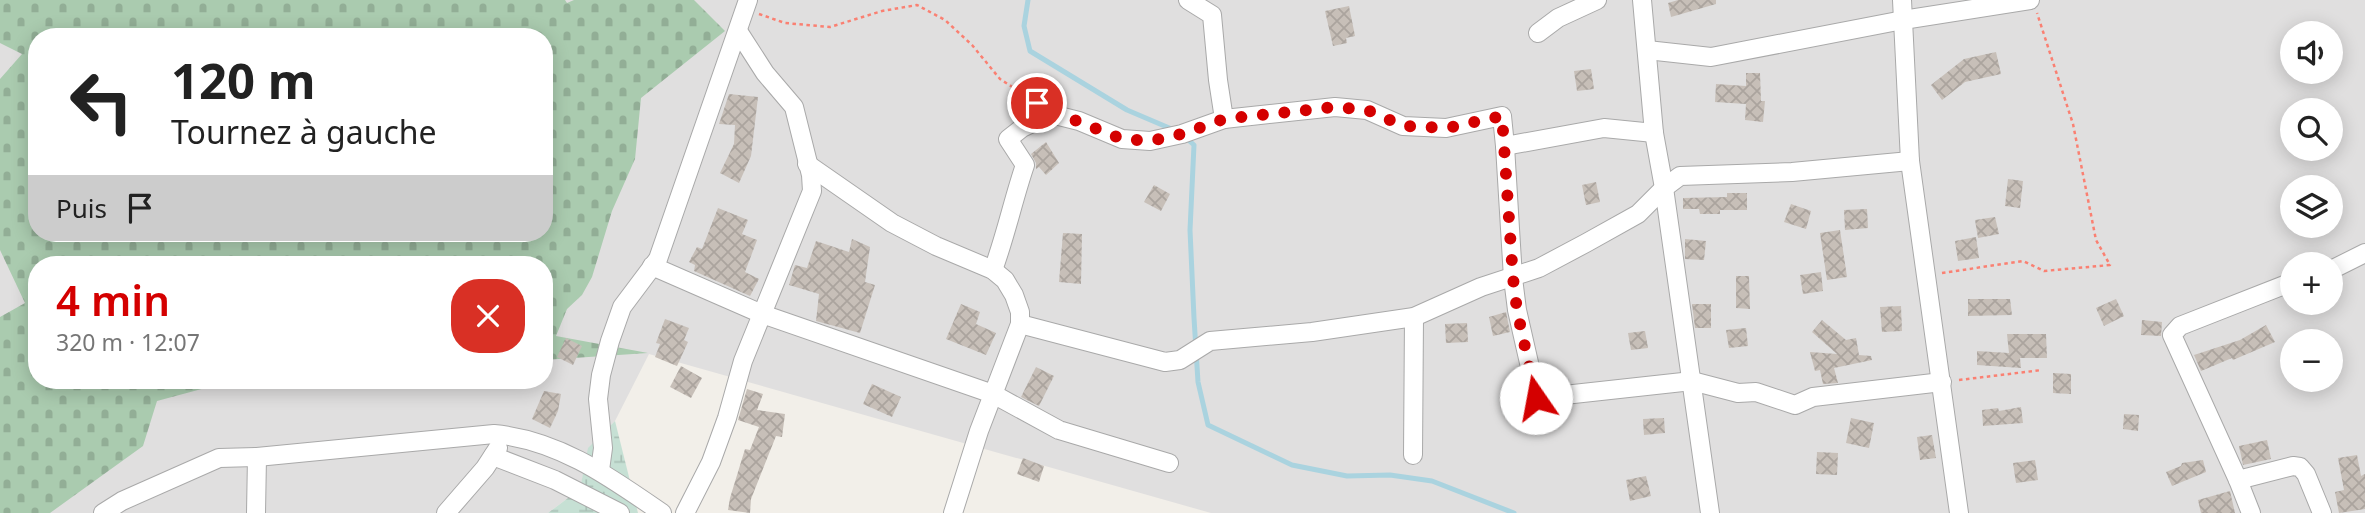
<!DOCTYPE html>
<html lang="fr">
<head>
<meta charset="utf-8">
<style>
	body { margin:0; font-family:"Noto Sans",sans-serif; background:#f2f2f2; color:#222; height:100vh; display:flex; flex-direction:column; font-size:26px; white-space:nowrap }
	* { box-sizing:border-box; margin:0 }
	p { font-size:23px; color:#767676 }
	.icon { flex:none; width:38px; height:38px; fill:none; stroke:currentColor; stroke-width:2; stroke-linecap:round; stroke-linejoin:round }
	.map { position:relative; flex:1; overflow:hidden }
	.panel { position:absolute; left:28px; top:256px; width:525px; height:133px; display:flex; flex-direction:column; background:#fff; border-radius:28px; box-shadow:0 4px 18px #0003 }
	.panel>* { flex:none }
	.guide { position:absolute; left:28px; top:28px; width:525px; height:214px; border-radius:28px; box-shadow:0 4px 18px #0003; background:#fff; color:#222; overflow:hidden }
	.fabs { position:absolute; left:2280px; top:21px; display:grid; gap:14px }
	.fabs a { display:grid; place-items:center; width:63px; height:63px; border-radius:50%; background:#fff; box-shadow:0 4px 18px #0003; font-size:35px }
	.pin { position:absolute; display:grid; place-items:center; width:60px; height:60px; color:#fff; margin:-30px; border:4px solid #fff; border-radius:50%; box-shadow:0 2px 7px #0007 }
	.me { position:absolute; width:77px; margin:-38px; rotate:348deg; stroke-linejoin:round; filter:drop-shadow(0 0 5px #0008) }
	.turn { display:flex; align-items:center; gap:24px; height:147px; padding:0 28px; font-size:32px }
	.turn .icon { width:91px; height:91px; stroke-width:2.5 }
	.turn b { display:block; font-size:49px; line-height:60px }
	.then { display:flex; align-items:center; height:66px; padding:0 28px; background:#0003; gap:14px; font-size:26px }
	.round { display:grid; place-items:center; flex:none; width:74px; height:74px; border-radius:28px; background:#f2f2f2 }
	.overview { display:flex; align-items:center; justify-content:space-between; height:119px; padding:0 28px }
	h1 { font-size:42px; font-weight:600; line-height:52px; color:#d40000 }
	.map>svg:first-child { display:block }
	.residential { fill:#e0dfdf; fill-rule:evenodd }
	.wetland { fill:url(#wetland-marsh) }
	.cemetery { fill:url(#cemetery-stones); fill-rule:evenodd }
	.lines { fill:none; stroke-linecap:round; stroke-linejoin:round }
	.stream { stroke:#aad3df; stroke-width:5 }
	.building { fill:url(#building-cross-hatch) }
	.street-casing { stroke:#a9a9a9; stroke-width:20 }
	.path { stroke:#fa8072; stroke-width:2.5; stroke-dasharray:3.5 3.5; stroke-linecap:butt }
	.street { stroke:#fff; stroke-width:18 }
	.route { stroke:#d40000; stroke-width:12; stroke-dasharray:0 21.6 }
</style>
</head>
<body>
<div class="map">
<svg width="2365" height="513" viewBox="0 0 2365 513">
	<defs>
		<pattern id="wetland-marsh" width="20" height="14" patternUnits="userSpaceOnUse" patternTransform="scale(1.75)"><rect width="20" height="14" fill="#c6e0d4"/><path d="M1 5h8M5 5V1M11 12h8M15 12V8" fill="none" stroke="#aac0b6"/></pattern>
		<pattern id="cemetery-stones" width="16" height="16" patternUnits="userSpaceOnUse" patternTransform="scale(1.75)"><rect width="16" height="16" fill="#aacbaf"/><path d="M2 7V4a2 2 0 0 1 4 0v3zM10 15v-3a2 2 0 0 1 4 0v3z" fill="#92ae96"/></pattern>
		<pattern id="building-cross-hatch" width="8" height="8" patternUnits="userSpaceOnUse" patternTransform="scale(1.75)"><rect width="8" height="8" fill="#c7bfb8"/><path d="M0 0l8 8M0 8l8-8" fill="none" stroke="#aba49e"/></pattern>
	</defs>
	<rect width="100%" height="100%" fill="#f2efe9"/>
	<path class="residential" d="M0,0H2365V513H1211L649,354L615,421L589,448L580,489L548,513H0ZM2292,33H2331V72H2292ZM37,37H544V233H37ZM2292,110H2331V149H2292ZM2292,187H2331V226H2292ZM37,264H544V380H37ZM2292,264H2331V303H2292ZM2292,341H2331V380H2292Z"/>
	<path class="wetland" d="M615,421L638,513H548L580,489L588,448Z"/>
	<path class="cemetery" d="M0,0H565L567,3L574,0H694L725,31L641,98L635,159L612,211L592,277L582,295L567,309L556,336L648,353L544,360V264H37V380H235L157,401L143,446L50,513H0V317L25,303L0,250V79L22,54L0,43ZM37,37H544V233H37Z"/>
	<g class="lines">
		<g class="stream">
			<path d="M1028,0L1024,26L1030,51L1127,110L1174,130"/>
			<path d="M1185,137L1194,145L1190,230L1194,318L1198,382L1208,425L1292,465L1347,476L1390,475L1432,481L1514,513"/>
		</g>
	</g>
	<g class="building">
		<path d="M1678,0H1716V4L1671,17L1668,3Z"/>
		<path d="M1349,6L1355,36L1346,38L1347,43L1333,46L1325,11Z"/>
		<path d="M1996,52L2001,74L1965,82L1942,100L1931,85L1964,59Z"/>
		<path d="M1591,69L1594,89L1577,91L1574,71Z"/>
		<path d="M1746,73H1760L1761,101H1765L1763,122L1745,120L1746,104L1715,102L1716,84L1746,86Z"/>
		<path d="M729,94L758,97L751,156L739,183L720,173L734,144L735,125L719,124Z"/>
		<path d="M1046,142L1059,163L1046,175L1039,167L1036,169V163L1031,154Z"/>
		<path d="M2008,179L2023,181L2020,208L2005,206Z"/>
		<path d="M1596,182L1600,202L1586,205L1582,185Z"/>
		<path d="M1154,185L1170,194L1161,211L1144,202Z"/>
		<path d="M1727,193H1747V210H1720V214H1700L1699,209H1683V198L1727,197Z"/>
		<path d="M1791,204L1811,211L1806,229L1784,222Z"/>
		<path d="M718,208L748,220L742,234L757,240L745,272L759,279L750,296L694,271L695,265L689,262L697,247L702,249Z"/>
		<path d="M1867,209L1868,228L1845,230L1844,210Z"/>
		<path d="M1995,217L1999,234L1978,238L1975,220Z"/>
		<path d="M1840,230L1847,277L1827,280L1820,233Z"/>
		<path d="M1063,233L1082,234L1081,284L1059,282Z"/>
		<path d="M1976,237L1979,258L1958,261L1955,241Z"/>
		<path d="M852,239L870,247L865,282L875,285L860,333L816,321L819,294L789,285L795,265L807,268L816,241L849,252Z"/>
		<path d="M1685,239L1706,241L1704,260L1685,259Z"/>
		<path d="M1821,272L1823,291L1803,294L1800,275Z"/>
		<path d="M1736,276H1749L1750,309L1736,308Z"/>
		<path d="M1968,299H2010L2012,315L1968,316Z"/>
		<path d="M2116,299L2124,316L2104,326L2096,308Z"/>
		<path d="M961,304L980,312L976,324L996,333L986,355L946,339Z"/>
		<path d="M1692,304H1711V328H1695Z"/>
		<path d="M1901,306L1902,331L1882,332L1880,307Z"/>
		<path d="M1506,312L1510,332L1493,336L1489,317Z"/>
		<path d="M665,319L689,328L684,340L688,342L677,366L655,357L660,344L656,343Z"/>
		<path d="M1822,320L1846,340L1856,338L1859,355L1871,356L1872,360L1834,368L1838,383L1823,384L1820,370L1815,371L1810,352L1837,354L1812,332Z"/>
		<path d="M2142,320L2162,322L2161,336L2141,335Z"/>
		<path d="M1467,323L1468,342L1446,343L1445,324Z"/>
		<path d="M2266,325L2275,342L2233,360L2232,358L2201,371L2194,355L2240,340Z"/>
		<path d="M1746,328L1748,346L1729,348L1726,330Z"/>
		<path d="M1645,331L1648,348L1631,350L1628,333Z"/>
		<path d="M2007,334H2046L2047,358H2020L2021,368L1977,365V351L2009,353Z"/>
		<path d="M566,338L582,346L573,365L557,357Z"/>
		<path d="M681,366L702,378L691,398L670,387Z"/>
		<path d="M1036,367L1054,376L1039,406L1021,397Z"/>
		<path d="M2053,373L2071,374V394L2053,393Z"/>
		<path d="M872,384L901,397L892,417L863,404Z"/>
		<path d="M747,389L763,394L757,410L785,414L782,437L776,436L751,499L750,513L728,510L730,498L745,449L750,450L759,427L738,420Z"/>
		<path d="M544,391L561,394L558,411L550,428L532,419Z"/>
		<path d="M2021,407L2023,423L1983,426L1982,410L1998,408L1999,411Z"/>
		<path d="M2124,414L2139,415L2138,431L2123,429Z"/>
		<path d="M1664,418L1665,433L1644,435L1643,419Z"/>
		<path d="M1851,418L1874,423L1869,448L1846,443Z"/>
		<path d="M1932,435L1936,458L1920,460L1917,437Z"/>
		<path d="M2267,440L2271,459L2243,465L2239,446Z"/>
		<path d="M1817,452L1838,453L1837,475L1816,474Z"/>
		<path d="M2357,455L2361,476L2365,474V509L2339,513L2335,492L2344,490L2338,458Z"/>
		<path d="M1023,458L1044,466L1039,482L1017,474Z"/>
		<path d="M2035,460L2038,480L2016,483L2013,463Z"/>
		<path d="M2203,460L2206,472L2172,486L2166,472L2181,466L2182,463Z"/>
		<path d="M1646,476L1651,496L1630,501L1626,480Z"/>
		<path d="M2230,491L2235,513H2201L2198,500Z"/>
	</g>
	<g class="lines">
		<defs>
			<g id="street">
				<path d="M1188,0L1212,15L1218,80L1224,119"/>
				<path d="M1642,0L1654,133L1664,188L1710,513"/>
				<path d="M1902,0L1910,161L1959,513"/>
				<path d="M1538,33L1558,18L1597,0"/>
				<path d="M1647,50L1711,57L1903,20L2030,0"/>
				<path d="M1505,146L1513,278L1517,310L1537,398L1692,381L1738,393L1756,392L1795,405L1813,397L1942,382"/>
				<path d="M807,164L892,223L936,246L993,270L1005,280L1014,295L1020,312V324L979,431L953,513"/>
				<path d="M652,266L762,314L993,394L1059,430L1169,463"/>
				<path d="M993,270C1006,235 1013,200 1025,165L1008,139L1022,128L1045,117L1055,115L1079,121L1122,139L1150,141L1182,134L1224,119L1335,107L1367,110L1403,126L1446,128L1502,116L1505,146L1604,128L1654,133"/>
				<path d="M2331,270L2365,253"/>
				<path d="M2292,282L2180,326L2172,335L2238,480L2293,466L2300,467L2306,474L2322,513"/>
				<path d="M1020,324L1165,362L1180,360L1210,341L1312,332L1414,317L1481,287L1539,268L1586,243L1638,214L1664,188L1680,176L1792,172L1910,161"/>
				<path d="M1413,455L1414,317"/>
				<path d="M493,456L555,480L620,513"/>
				<path d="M600,470L603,448L598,399L601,375L610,341L622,307L658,259L748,0"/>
				<path d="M2238,480L2251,513"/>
				<path d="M103,513L122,501L219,458L257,457L494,434C559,440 610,477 662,513"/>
				<path d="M256,513L257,457"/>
				<path d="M446,513L485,468L498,448"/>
				<path d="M685,513L711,462L727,418L743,361L812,191L811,175L794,107L765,73L738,31"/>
			</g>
		</defs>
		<use href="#street" class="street-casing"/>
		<g class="path">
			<path d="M759,14L785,23L830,27L882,11L917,5L945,20L972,45L1000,79L1037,103"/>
			<path d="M1942,273L2023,261L2044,271L2110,265L2096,240L2073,124L2037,13"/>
			<path d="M1959,380L2042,370"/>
		</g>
		<use href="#street" class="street"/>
	</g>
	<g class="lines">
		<path class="route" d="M1037,103L1055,115L1064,116L1122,139L1150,141L1182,134L1224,119L1335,107L1367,110L1403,126L1447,128L1502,116L1513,278L1517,310L1536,398"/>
	</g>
</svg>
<div class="fabs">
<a><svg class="icon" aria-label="sound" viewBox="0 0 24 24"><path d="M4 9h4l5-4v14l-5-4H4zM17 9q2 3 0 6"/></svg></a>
<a><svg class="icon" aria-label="search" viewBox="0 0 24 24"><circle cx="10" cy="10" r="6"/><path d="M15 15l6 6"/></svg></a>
<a><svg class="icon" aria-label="layers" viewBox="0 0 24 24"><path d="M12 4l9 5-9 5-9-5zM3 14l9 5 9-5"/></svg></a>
<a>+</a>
<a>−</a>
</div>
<div class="pin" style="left:1037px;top:103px;background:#d93025"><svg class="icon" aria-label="arrive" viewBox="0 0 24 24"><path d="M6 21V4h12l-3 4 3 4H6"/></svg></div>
<svg class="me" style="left:1536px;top:398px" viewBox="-20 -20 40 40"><circle r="19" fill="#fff"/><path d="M0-13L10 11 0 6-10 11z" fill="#d40000"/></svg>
<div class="guide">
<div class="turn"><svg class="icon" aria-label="left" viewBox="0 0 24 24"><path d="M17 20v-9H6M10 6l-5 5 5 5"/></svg><div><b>120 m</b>Tournez à gauche</div></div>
<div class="then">Puis<svg class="icon" aria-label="arrive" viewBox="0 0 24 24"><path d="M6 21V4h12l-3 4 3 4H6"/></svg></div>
</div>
<section class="panel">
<div class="overview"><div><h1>4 min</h1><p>320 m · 12:07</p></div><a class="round" style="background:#d93025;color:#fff"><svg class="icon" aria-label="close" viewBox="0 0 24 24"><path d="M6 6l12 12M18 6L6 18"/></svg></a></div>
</section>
</div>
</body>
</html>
